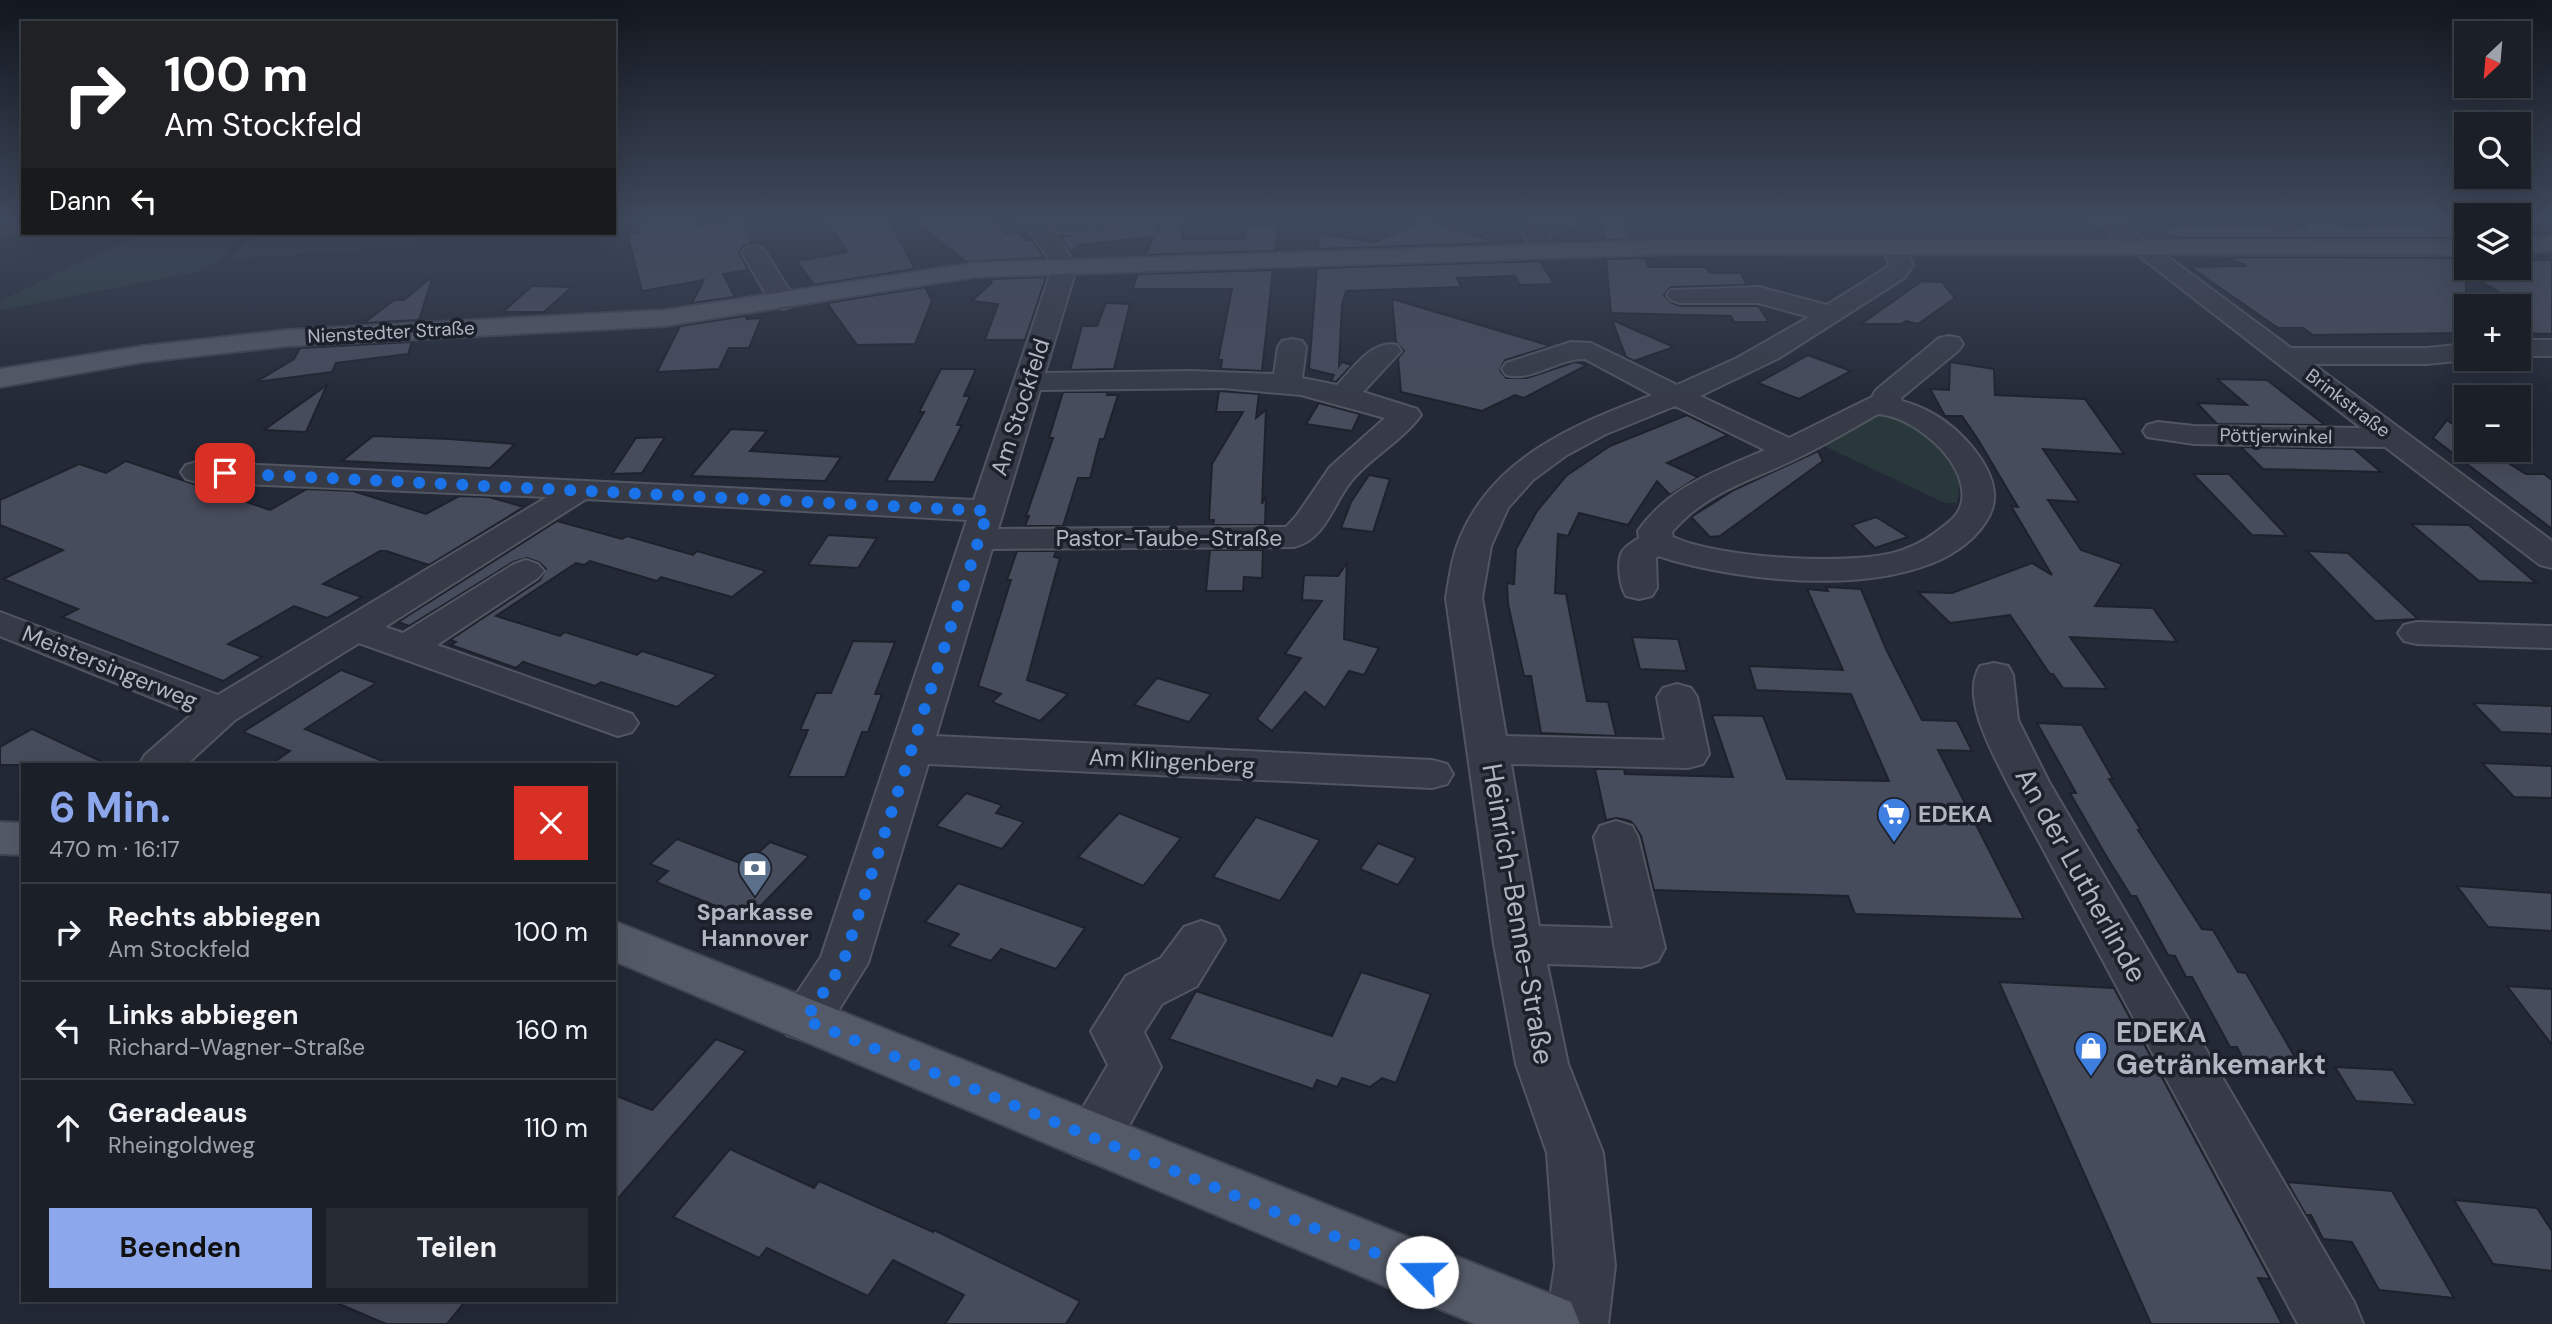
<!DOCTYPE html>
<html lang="de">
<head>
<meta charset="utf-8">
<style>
	body { margin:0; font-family:"DM Sans",sans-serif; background:#272c34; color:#f1f3f6; height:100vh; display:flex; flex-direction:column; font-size:26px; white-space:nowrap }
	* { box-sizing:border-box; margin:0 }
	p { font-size:23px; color:#9fa2a8 }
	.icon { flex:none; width:38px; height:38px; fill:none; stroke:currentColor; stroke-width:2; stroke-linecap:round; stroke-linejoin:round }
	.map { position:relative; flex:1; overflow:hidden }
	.sheet { position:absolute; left:21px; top:763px; width:595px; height:539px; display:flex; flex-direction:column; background:#1a1f28; border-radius:0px; box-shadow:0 7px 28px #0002,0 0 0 2px #383d45 }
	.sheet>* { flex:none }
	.top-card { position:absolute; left:21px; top:21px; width:595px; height:214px; border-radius:0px; box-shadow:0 7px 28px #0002,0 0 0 2px #383d45; background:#202124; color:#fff; overflow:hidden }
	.needle { width:46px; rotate:206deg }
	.buttons { position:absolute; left:2454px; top:21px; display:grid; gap:14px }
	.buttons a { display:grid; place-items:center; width:77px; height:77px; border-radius:0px; background:#1a1f28; box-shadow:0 7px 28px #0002,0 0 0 2px #383d45; font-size:35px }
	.pin { position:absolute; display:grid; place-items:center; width:60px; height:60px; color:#fff; margin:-30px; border-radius:14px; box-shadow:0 4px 10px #0006 }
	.me { position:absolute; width:77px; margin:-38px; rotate:292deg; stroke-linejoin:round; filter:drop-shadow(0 0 5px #0008) }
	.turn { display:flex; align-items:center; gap:24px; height:147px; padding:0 28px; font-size:32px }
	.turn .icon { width:91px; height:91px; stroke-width:2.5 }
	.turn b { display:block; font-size:49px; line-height:60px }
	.then { display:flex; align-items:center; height:66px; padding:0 28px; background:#0003; gap:14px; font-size:26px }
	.round { display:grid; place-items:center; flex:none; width:74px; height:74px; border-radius:0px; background:#272c34 }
	.headline { display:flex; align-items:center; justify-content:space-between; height:119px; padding:0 28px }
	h1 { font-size:42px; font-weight:700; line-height:52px; color:#8ca7ec }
	.primary-button { display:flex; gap:14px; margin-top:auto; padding:14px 28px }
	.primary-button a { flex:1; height:80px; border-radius:0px; background:#8ca7ec; color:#111; font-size:28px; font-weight:700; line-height:80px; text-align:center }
	.primary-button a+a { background:#272c34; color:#f1f3f6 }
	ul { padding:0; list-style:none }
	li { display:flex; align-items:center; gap:21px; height:98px; padding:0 28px; border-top:2px solid #383d45 }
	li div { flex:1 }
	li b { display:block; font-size:26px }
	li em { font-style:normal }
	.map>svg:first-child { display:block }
	.green { fill:#29393b }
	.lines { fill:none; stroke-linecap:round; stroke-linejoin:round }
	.stream { stroke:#39455e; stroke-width:6 }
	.building { fill:#474c5c; stroke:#1d222d; stroke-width:2 }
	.minor-casing { stroke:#515661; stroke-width:4 }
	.major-casing { stroke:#3f4450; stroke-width:4 }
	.minor { fill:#363b47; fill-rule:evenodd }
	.major { fill:#545a67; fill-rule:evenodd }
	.route { stroke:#1a73e8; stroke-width:12; stroke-dasharray:0 21.6 }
	.labels { text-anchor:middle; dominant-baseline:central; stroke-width:7; stroke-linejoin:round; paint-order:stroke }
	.far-street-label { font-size:19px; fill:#b1b6c3; stroke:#1b202b }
	.street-label { font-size:23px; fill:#b1b6c3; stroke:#1b202b }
	.poi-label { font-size:23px; font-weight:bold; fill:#b1b6c3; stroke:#1b202b; text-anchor:start }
	.near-street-label { font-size:28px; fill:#b1b6c3; stroke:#1b202b }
	.near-poi-label { font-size:28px; font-weight:bold; fill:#b1b6c3; stroke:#1b202b; text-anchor:start }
</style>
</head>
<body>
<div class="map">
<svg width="2552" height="1324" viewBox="0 0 2552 1324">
	<rect width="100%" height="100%" fill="#232936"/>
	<g class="green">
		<path d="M8,221L23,222V233H121L0,237V224Z"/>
		<path d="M131,233H244L221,260L194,272L0,311V301L130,239L166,235L119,239Z"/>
		<path d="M256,233H422L412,246L230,259Z"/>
		<path d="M1873,414C1908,416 1949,447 1958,482C1960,488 1958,497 1957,503H1945L1820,444Z"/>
	</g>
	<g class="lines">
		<path class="stream" d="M0,222L6,220"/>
	</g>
	<g class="building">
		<path d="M667,220H694L697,227L742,221L752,244L744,246L739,253L749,270L723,274L735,297L692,303L704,280L642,291L627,233H639L636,224Z"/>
		<path d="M827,220H889L915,269L814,285L797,261L847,252Z"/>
		<path d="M913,220H992L1006,234L1015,231L1027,240H1033L1045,258L966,262Z"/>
		<path d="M1117,220H1156L1157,231L1163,220H1181L1182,239H1245V226H1278L1275,251L1145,255L1154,237L1079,245L1071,253L1060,237L1112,228Z"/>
		<path d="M1425,220L1500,243L1318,249L1319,234L1375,242Z"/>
		<path d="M1602,220H1620L1632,239L1604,240Z"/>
		<path d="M2306,221L2347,227L2466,224V238H2179L2152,227L2267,225L2273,229L2307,228Z"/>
		<path d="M2226,257L2466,258V268H2518V260H2552V334L2518,333V303L2466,273V333L2313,335L2303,328H2278L2190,267L2247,266Z"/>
		<path d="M1644,258L1649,267H1706L1710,273H1741L1747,285L1671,287L1664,295L1670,302L1680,306H1758L1769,322H1734L1731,316L1611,313L1606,259Z"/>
		<path d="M1540,261L1554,284L1520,285L1515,276L1457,278L1461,287L1346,291L1342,305L1339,366L1342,362L1352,365L1336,382L1331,381L1334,375L1309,369L1317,268Z"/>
		<path d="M1273,270L1262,371L1221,369L1222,360H1218L1232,289H1133L1137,274Z"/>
		<path d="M433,276L419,320L364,323L394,300H404Z"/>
		<path d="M1046,277L1025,340H985L998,304L972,301L992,282L988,279Z"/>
		<path d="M1922,281L1942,282L1955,298L1918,324L1906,321L1901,324H1861Z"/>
		<path d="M532,286L572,287L544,312H503Z"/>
		<path d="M925,287L932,301L915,344L857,345L827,303Z"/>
		<path d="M1392,299L1551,346L1505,360L1500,370L1506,378H1527L1575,362L1587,365L1524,398L1515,395L1482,411L1401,392L1398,358L1404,351L1396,342Z"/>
		<path d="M1106,303L1130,304L1114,369L1070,370L1082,326H1097Z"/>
		<path d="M745,316L747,319L761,318L749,348H729L719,369L657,372L680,326Z"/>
		<path d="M1612,320L1674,347L1634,361L1626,357Z"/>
		<path d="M412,342L408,354L336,363L332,372L256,382L294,359L300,348Z"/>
		<path d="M1808,355L1851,371L1799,399L1758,383Z"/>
		<path d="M1950,362L1994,369L1995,395L2085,399L2124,454L2043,449L2079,502L2048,500L2081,550L2122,564L2095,606L2153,608L2177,642L2070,637L2107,689L2063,688L2053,674H2050L2010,615L1950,623L1918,592L1952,593L2032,563L2052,575L2011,506L2018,507L1977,438L1962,416H1945L1930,389L1949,390Z"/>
		<path d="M941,369H976L964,396H970L957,425H962L934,482L886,481L924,412H919Z"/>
		<path d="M2217,379L2267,380L2325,425L2217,424L2197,403L2247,405Z"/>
		<path d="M327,385L306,432L264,430Z"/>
		<path d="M1219,391L1259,394L1256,418L1266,410L1262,504L1266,495L1265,525H1213L1214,520H1209L1212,464L1243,412H1216Z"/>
		<path d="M1063,392H1108L1107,395H1118L1104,439H1100L1090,478H1078L1063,526H1025L1029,516H1026L1053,438H1049Z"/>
		<path d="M1319,403L1360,414L1352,431L1306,424Z"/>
		<path d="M1687,415L1728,435L1667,463L1698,477L1670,495L1657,481L1628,525L1579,513L1568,536L1558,534L1555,593L1566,594L1587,701L1608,702L1616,736L1541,733L1531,676H1524L1508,604L1507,583L1514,584L1516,549L1537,511L1566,476L1610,446Z"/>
		<path d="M2447,420L2466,434V450H2487L2526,474H2544L2552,480V529L2433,438Z"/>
		<path d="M731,429L767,431L750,451L841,457L825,481L691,476Z"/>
		<path d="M373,436L449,439L515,444L490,468L342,461Z"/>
		<path d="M665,437L642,473L612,474L636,438Z"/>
		<path d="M2241,447L2354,449L2381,472L2263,469Z"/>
		<path d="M1818,451L1823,461L1720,536L1710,537L1691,517L1734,490Z"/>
		<path d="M126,461L270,510L307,489L353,491L426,514L459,496L489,497L524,507L429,565L386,551H380L323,584L362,597L327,618L294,606L228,644L262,657L223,681L62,617L78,609L3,579L63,550L0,525V500L79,464L106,473Z"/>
		<path d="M2193,474H2229L2287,536L2252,535Z"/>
		<path d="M1369,475L1390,479L1373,532L1341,528L1351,502Z"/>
		<path d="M1876,517L1908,537L1875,548L1852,525Z"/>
		<path d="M557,521L622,539L627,536L693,555L697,551L766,571L732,597L661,577L657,581L590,561L584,565L576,563L496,616L560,636L565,632L637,655L642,651L717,675L677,707L601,682L595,686L523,662L516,668L451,645L456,642L450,640L540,580L546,569L539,562L527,558L513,562L409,626L398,622Z"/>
		<path d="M2411,524L2469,525L2536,583L2479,581Z"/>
		<path d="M828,535L877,538L858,568L808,565Z"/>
		<path d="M1210,550H1263L1262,578L1244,577L1243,591H1206Z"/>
		<path d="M1017,551H1056L1054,557L1060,558L1027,680L1068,694L1040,721L992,702L1001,694L978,686L1011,580H1007Z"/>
		<path d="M2307,551L2348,553L2418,619L2375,621Z"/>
		<path d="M1347,563L1344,639L1379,648L1364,675L1349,671L1325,708L1305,692L1272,731L1257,719L1301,658L1285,654L1322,601L1302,600L1304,575L1338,576Z"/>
		<path d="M1826,587L1861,589L1886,649L1922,720L1957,721L1972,751L1938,750L2024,919L1855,914L1848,896L1654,890L1641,836L1634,825L1630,821L1617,818L1606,820L1595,769H1624L1625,774L1733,777L1712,715L1763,716L1787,779L1889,781L1851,694L1756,690L1749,666L1843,670L1807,589L1828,591Z"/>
		<path d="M1632,637L1678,639L1687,671L1640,669Z"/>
		<path d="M853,641L895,642L875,694H882L868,732H862L845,777H788L808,730H800L816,693H831Z"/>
		<path d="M341,670L376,683L305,729L392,765H270L290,751L243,732Z"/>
		<path d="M1157,678L1211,694L1189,722L1134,705Z"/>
		<path d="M2473,703L2552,706V734L2501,732Z"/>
		<path d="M2037,723L2082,725L2113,779H2109L2141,830H2138L2202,929L2213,930L2238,972L2246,973L2306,1076L2250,1072L2237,1047H2230L2192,977H2186L2175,956L2168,955L2136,896H2131L2105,854L2070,793H2076Z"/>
		<path d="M32,729L109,765H0V747Z"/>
		<path d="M2482,763L2552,766V798L2514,797Z"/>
		<path d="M966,793L1002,805L996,813L1024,822L1002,849L936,826Z"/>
		<path d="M1119,813L1181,838L1143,886L1078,857Z"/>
		<path d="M1256,817L1320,840L1280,901L1213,877Z"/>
		<path d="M677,839L745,865L770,842L809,856L748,919L656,882L668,871L650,864Z"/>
		<path d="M1378,843L1416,858L1398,885L1360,869Z"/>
		<path d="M958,883L1085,928L1056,969L1001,949L991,961L949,946L959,934L925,922Z"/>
		<path d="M2457,886L2552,893V931L2488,927Z"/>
		<path d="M1361,972L1431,994L1396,1083L1382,1078L1370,1087L1342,1078L1337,1087L1317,1080L1313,1089L1169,1039L1196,991L1332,1036Z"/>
		<path d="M1999,982L2114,988L2270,1279L2258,1278L2282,1324H2151Z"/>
		<path d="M2507,986L2552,989V1045Z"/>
		<path d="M716,1039L746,1051L614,1203V1095L652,1110Z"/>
		<path d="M2335,1067L2393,1070L2416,1105L2356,1101Z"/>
		<path d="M730,1149L814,1188L819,1181L933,1232L934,1230L1080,1301L1066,1324H945L964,1295L893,1260L868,1296L767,1248L759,1258L673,1217Z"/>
		<path d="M2287,1182L2392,1191L2454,1298L2379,1290L2352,1242L2323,1239L2311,1215H2306Z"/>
		<path d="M2454,1200L2537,1208L2552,1231V1271L2493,1264Z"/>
		<path d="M330,1300H466L447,1324H386Z"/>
	</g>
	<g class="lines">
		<defs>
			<g id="minor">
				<path d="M1023,220H1045L1077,266L1045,373L1190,371L1274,374L1278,347L1282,341L1292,339L1302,341L1306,347L1302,378L1337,385C1353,369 1372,339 1397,345L1401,351L1363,392L1417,409L1421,415C1403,440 1373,456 1353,479C1333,502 1327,539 1294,547L992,549L936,736L1432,760L1447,764L1453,774L1447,784L1432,788L928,764L868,963L823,1035L805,1041L787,1035L779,1020L821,957L967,520L586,499L385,627L403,633L514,564L526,560L538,564L544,571L538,578L437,645L632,714L638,723L632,732L618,736L359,643L235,720L186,765H139L145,755L192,714L0,636V612L218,695L547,497L197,482L186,479L181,472L186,465L197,462L974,500L1053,266ZM1222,388L1301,395L1385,418L1330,467L1297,515L1286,527L998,529L1040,390Z"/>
				<path d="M1068,220H1114L1111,225C1095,229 1074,236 1058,232L1054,227L1058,222Z"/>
				<path d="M1544,220H1574L1571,225L1547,235L1558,251L1554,256H1538L1522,232L1526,227Z"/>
				<path d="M2093,220H2118L2291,348H2427L2466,344V359H2472L2466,360L2427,364H2313L2552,541V568L2540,565L2385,447L2194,444L2147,437L2143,431L2147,425L2158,422L2194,426L2361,428Z"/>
				<path d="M1895,240L1903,242L1913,265L1904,278L1779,358L1700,396L1789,438L1872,397L1876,390L1939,338L1949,336L1959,338L1963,344L1959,350L1901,398L1902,401C1935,410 1962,431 1981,459C1995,481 2000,501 1985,523C1929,606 1740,583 1658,556L1656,558L1657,588L1652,596L1639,599L1626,596C1620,586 1617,566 1621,554C1623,547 1633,542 1639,538L1638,531C1669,486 1717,471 1765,450L1675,406L1606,434L1567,455L1533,480L1508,508L1491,546L1482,598L1506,736L1665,740L1657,697L1663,688L1677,684L1691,688L1697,697L1709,754L1703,764L1688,768L1511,764L1539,926L1613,928L1594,837L1600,826L1616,821L1632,826L1638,837L1665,948L1658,961L1641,967L1547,964L1568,1064L1603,1153L1615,1266L1608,1324H1546L1555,1266L1547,1153L1516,1064L1494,944L1446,598C1449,581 1451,562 1457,546C1488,459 1573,425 1652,395L1585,359C1558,358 1533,382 1506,375L1502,369L1506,363L1571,342L1591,343L1677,385L1737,358L1809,317L1758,303H1680L1671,300L1667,295L1671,290L1759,287L1827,305L1886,268L1889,265L1883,247L1887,242ZM1878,414C1902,416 1926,433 1942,450C1959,469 1974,501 1950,521C1936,533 1922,543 1905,549C1858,568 1718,558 1673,537L1672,532C1708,490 1754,480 1802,456C1828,443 1853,428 1878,414Z"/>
				<path d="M754,246L762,248L766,253L796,301L792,306L783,309L774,306L770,301L742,253L746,248Z"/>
				<rect x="2518" y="340" width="34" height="16"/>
				<path d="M2417,622L2552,626V648L2417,644L2404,641L2398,633L2404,625Z"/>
				<path d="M1994,663L2008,666L2013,675L2018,720L2049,782L2354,1302L2363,1324H2298L2007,782C1993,753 1960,697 1980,666Z"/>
				<path d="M1201,921L1218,927L1225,940L1197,986L1162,1004L1144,1032L1161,1067L1113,1155L1093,1163L1073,1155L1065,1138L1108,1065L1091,1031L1126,976L1161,958L1184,927Z"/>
			</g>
			<g id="major">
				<path d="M2552,237V251L2518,253V239Z"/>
				<path d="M1676,240L2466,241V255L1676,254L974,277L665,326L287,346L143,362L0,387V369L143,346L287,330L665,310L974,263Z"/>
				<path d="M0,822L23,823V855L0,854Z"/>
				<path d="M614,921L1571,1302L1580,1324H1475L614,961Z"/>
			</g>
		</defs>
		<use href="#minor" class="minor-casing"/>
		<use href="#major" class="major-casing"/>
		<use href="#minor" class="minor"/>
		<use href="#major" class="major"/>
	</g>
	<linearGradient id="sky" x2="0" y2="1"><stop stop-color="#13171e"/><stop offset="0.54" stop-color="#3f495d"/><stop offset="1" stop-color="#3f495d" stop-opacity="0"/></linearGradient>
	<rect width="2552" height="405" fill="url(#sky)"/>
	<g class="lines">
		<path class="route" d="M225,473L988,511L843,963L805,1020L1422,1272"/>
	</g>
	<defs>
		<symbol id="supermarket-pin" viewBox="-11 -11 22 30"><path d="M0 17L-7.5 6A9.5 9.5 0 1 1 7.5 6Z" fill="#3f7fe0" stroke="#1b202b"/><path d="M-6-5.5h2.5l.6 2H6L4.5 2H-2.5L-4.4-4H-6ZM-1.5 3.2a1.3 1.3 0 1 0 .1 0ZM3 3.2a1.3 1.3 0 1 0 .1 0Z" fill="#fff"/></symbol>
		<symbol id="bank-pin" viewBox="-11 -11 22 30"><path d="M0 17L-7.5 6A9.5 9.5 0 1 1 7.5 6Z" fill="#5c6f8a" stroke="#1b202b"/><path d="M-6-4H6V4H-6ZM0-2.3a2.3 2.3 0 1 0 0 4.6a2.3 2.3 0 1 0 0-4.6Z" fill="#fff"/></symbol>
		<symbol id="shop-pin" viewBox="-11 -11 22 30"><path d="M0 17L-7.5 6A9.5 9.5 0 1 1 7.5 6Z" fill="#3f7fe0" stroke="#1b202b"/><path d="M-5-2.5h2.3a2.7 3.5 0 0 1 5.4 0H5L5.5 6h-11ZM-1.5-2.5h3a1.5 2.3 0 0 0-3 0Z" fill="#fff"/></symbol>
	</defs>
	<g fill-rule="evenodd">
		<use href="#supermarket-pin" x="1875" y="795" width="38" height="52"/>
		<use href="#bank-pin" x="736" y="849" width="38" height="52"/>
		<use href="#shop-pin" x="2072" y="1029" width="38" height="52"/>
	</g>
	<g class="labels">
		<g class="far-street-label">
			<text transform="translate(391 332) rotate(-3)">Nienstedter Straße</text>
			<text transform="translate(2348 403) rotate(37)">Brinkstraße</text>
			<text transform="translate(2276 436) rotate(1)">Pöttjerwinkel</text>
		</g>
		<g class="street-label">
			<text transform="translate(1020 407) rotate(-72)">Am Stockfeld</text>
			<text x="1169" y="538">Pastor-Taube-Straße</text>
			<text transform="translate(110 667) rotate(22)">Meistersingerweg</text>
			<text transform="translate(1172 761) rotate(3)">Am Klingenberg</text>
		</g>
		<g class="poi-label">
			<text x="1918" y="814">EDEKA</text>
			<text x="755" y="912" text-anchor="middle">Sparkasse<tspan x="755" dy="26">Hannover</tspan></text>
		</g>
		<g class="near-street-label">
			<text transform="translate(2081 875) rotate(61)">An der Lutherlinde</text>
			<text transform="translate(1518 914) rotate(80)">Heinrich-Benne-Straße</text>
		</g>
		<g class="near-poi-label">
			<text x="2116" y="1032">EDEKA<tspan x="2116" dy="32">Getränkemarkt</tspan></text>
		</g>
	</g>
</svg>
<div class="buttons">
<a><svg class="needle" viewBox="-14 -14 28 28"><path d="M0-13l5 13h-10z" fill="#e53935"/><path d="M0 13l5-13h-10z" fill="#9fa2a8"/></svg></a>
<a><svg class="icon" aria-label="search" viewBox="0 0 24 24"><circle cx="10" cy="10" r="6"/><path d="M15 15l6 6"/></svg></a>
<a><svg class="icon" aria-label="layers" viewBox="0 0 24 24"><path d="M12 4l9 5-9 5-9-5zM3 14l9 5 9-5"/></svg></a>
<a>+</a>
<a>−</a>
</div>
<div class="pin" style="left:225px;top:473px;background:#d93025"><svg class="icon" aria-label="arrive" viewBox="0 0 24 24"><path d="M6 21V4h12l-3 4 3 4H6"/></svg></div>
<svg class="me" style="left:1422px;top:1272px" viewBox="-20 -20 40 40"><circle r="19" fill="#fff"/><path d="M0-13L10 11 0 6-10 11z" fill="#1a73e8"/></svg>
<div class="top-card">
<div class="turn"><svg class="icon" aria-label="right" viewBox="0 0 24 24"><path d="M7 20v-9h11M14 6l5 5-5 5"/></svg><div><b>100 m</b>Am Stockfeld</div></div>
<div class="then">Dann<svg class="icon" aria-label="left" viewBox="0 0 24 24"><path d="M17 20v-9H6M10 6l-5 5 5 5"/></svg></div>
</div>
<section class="sheet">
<div class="headline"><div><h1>6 Min.</h1><p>470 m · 16:17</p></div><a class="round" style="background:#d93025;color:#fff"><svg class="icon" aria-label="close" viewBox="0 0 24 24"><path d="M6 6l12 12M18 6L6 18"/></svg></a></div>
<ul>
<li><svg class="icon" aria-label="right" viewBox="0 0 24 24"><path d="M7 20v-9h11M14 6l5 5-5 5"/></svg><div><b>Rechts abbiegen</b><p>Am Stockfeld</p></div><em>100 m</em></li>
<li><svg class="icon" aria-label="left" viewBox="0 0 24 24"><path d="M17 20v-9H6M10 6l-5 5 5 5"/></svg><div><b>Links abbiegen</b><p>Richard-Wagner-Straße</p></div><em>160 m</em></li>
<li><svg class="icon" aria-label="ahead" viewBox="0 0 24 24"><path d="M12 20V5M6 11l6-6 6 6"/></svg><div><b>Geradeaus</b><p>Rheingoldweg</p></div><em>110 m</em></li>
</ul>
<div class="primary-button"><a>Beenden</a><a>Teilen</a></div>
</section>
</div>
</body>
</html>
